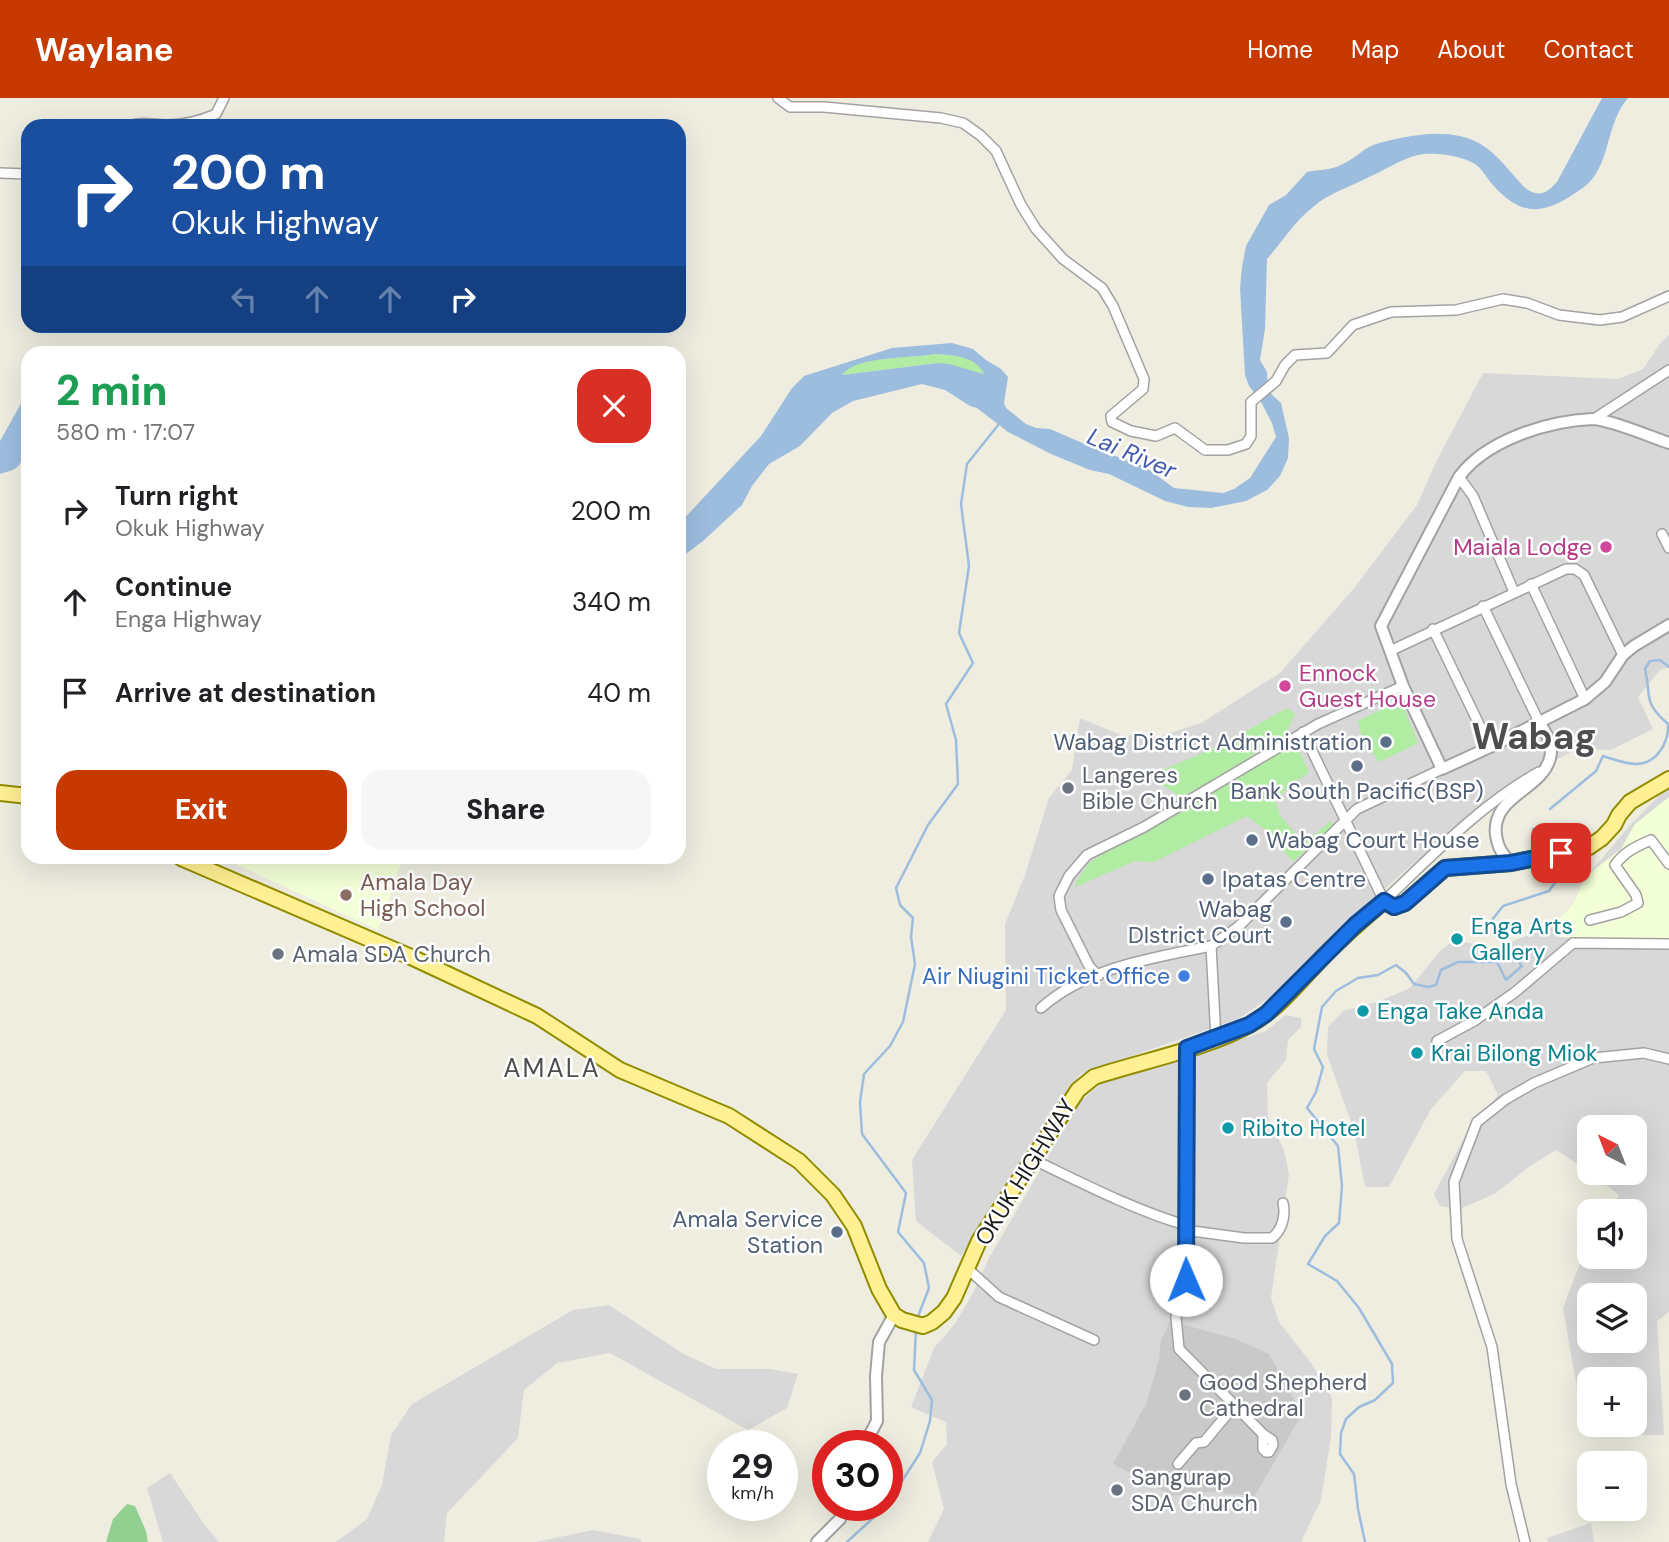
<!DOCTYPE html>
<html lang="en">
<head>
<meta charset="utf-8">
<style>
	body { margin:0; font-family:"DM Sans",sans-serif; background:#f6f6f6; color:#202124; height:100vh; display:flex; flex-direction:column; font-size:26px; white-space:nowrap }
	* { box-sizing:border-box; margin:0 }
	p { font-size:23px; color:#757577 }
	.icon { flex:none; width:38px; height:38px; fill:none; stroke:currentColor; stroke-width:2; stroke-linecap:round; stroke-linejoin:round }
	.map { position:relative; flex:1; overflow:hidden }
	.drawer { position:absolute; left:21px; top:248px; width:665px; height:518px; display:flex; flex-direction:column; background:#fff; border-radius:21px; box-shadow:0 7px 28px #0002 }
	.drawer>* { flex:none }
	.hud { position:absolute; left:21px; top:21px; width:665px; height:214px; border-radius:21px; box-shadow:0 7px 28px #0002; background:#1a4fa0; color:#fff; overflow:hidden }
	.needle { width:46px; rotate:318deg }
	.tools { position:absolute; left:1577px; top:1017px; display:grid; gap:14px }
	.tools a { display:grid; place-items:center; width:70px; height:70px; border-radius:14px; background:#fff; box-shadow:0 7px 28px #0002; font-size:35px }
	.speed { position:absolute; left:707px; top:1332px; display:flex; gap:14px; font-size:35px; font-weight:700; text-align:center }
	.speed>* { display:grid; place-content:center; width:91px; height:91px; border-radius:50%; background:#fff; box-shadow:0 7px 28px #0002; line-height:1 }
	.speed small { font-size:18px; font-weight:400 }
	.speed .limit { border:10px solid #d22; background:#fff; color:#111 }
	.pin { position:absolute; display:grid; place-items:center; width:60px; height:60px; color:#fff; margin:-30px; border-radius:14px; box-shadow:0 4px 10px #0006 }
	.me { position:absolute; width:77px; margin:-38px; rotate:359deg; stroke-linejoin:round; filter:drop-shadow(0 0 5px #0008) }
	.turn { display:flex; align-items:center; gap:24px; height:147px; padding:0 35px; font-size:32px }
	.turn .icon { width:91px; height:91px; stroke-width:2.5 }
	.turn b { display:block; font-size:49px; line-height:60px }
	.lanes { display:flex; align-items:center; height:66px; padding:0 35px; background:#0003; justify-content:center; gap:35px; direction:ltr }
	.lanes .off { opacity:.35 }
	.round { display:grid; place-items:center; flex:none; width:74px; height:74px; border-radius:21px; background:#f6f6f6 }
	.headline { display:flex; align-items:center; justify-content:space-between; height:119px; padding:0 35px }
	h1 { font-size:42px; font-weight:800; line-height:52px; color:#1e9e55 }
	.cta { display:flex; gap:14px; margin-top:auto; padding:14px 35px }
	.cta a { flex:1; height:80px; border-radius:21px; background:#c63900; color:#fff; font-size:28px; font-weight:800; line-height:80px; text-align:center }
	.cta a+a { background:#f6f6f6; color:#202124 }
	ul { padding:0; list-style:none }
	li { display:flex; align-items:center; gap:21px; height:91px; padding:0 35px }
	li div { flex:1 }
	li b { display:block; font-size:26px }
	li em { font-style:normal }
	header { display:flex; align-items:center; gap:42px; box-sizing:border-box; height:98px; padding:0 35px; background:#c63900; color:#fff }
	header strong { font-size:33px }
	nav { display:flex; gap:38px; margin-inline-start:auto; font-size:24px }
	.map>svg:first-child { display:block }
	.residential { fill:#d9d8d8; fill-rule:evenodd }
	.education { fill:#f3ffd7 }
	.religious { fill:#c9c9c9 }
	.grass { fill:#b0eca1 }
	.forest { fill:#92d092 }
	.water { fill:#9dbdde; fill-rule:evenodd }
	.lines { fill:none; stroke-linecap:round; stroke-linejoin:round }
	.stream { stroke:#9dbdde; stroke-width:2.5 }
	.minor-casing { stroke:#a2a2a2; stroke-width:12 }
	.tertiary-casing { stroke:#a2a2a2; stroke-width:14 }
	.primary-casing { stroke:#928c00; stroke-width:18 }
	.minor { stroke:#fff; stroke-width:9 }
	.tertiary { stroke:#fff; stroke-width:10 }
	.primary { stroke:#fff093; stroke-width:14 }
	.route-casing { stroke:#114b97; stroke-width:18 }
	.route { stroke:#1a73e8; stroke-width:12 }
	.hotel-dot { fill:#d1479c; stroke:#fff; stroke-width:2.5 }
	.service-dot { fill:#5c6f8a; stroke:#fff; stroke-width:2.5 }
	.worship-dot { fill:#6b7280; stroke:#fff; stroke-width:2.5 }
	.education-dot { fill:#8d6e63; stroke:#fff; stroke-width:2.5 }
	.culture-dot { fill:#0f9aa8; stroke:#fff; stroke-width:2.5 }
	.shop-dot { fill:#3f7fe0; stroke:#fff; stroke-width:2.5 }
	.labels { text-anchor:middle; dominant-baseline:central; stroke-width:5; stroke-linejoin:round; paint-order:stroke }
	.hotel-label { font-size:23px; fill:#b23c85; stroke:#fff; text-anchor:end }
	.service-label { font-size:23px; fill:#4e5e75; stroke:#fff; text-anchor:end }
	.worship-label { font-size:23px; fill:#5b616d; stroke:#fff; text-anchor:start }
	.education-label { font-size:23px; fill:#785e54; stroke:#fff; text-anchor:start }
	.culture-label { font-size:23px; fill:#0d838f; stroke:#fff; text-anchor:start }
	.shop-label { font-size:23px; fill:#366cbe; stroke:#fff; text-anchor:end }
	.street-label { font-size:23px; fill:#1b1b1b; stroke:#fff }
	.water-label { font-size:24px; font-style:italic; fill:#435aaf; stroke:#fff }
	.quarter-label { font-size:26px; letter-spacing:2px; fill:#4e4e4e; stroke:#fff }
	.town-label { font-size:37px; font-weight:bold; fill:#4e4e4e; stroke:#fff }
</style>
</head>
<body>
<header>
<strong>Waylane</strong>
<nav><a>Home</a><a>Map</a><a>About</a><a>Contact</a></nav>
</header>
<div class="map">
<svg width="1669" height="1444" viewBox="0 0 1669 1444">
	<rect width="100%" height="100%" fill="#eeede0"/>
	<g class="residential">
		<path d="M1669,237V569L1660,572L1638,599L1653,631L1611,652L1577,651L1518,682L1407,771L1322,847L1278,894L1238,921L1080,976L961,1158L916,1123L912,1062L1006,912L1005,826L1025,777L1049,700L1072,672L1080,620L1121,637L1158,639L1201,625L1280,575L1355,489L1417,407L1436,364L1483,275L1618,281L1643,271L1661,244Z"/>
		<path d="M1669,688V1214L1657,1223L1664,1337H1585L1563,1210L1581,1163L1589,1150V1158H1634V1113H1611L1619,1097L1590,1075L1634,1074V1029H1589V1073L1556,1052L1530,1068L1496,1095L1460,1111L1440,1108L1434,1096L1470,1029L1498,997L1486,973H1465L1431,1011L1389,1089H1365L1354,1032L1327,957L1328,929L1343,913L1380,903L1410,890L1440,853L1454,842L1496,850L1536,834L1560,820L1573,806L1583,783L1630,727ZM1589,1197H1634V1242H1589ZM1589,1281H1634V1326H1589Z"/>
		<path d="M1285,917L1301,920V929L1288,942L1286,962L1267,985L1268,1019L1284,1052L1289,1076L1271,1200L1279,1224L1311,1265L1332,1300L1331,1339L1321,1402L1301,1444H928L944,1411L932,1364L947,1346L946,1324L911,1309L934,1250L954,1227L973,1195L989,1160L1080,1004L1099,987L1266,933Z"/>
		<path d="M609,1207L682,1255L716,1271H770L798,1276L787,1310L748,1332L610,1255L557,1265L524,1292L518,1340L447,1415L444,1444H336L367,1421L382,1387L391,1337L412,1306L573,1212Z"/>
		<path d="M170,1375L204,1426L219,1444H163L147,1390Z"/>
		<path d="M1591,1425L1594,1444H1548L1547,1440Z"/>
		<path d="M593,1432L640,1441L642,1444H536Z"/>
	</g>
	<g class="education">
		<path d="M1669,699V844L1560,839V820L1573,806L1583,783L1591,774L1621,751L1635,726Z"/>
		<path d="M231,760H403L378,832L229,763Z"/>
	</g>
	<path class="religious" d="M1170,1223L1236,1241L1269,1256L1302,1316L1255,1398L1209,1394L1173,1398L1113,1366L1146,1306L1159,1261L1161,1242Z"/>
	<g class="grass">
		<path d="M935,256C952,257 977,258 984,276L938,265L842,277C856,257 911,261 935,256Z"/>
		<path d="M1401,602L1418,645L1379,664L1362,639L1358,623Z"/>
		<path d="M1287,610L1295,616L1284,639L1264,647L1239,668L1181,699L1158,684L1163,672L1223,646Z"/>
		<path d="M1292,647L1298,650L1309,674L1286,691L1275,703L1281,719L1304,745L1331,723L1333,728L1293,764L1269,735L1247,718L1154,764L1135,763L1075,789L1076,784L1089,765L1122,743L1157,726Z"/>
	</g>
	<path class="forest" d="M127,1406L135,1408L146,1433L148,1444H106L113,1421Z"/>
	<g class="water">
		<path d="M1602,0H1628C1605,26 1611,69 1584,89C1548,115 1524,123 1492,86C1485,78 1481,68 1471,64C1457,57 1433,54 1418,57C1401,61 1385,72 1369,79C1350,89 1329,95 1313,109C1295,123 1282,144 1267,161L1265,231L1260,262L1267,274L1268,293L1281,305L1289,340L1288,360L1280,378L1267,392L1246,403L1211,410L1188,409L1165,403L1109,376L1090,372L1051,356L1008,334L977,310L970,308L945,292L922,286L853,303L832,315L800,348L769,366L752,388L742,407L703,443L679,461V426L761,338L792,290L804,278L892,250L952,245L973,251L986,262L1001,271L1008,279L1004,305L1006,310L1026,326L1036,330L1050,331L1101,353L1144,368L1174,390L1223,395L1234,391L1250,380L1276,339L1272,325L1260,302L1249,288L1245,277L1240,190L1242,169L1246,148L1269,107L1286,97L1307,74C1320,71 1330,73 1343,66C1354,61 1364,50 1376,46C1408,37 1452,28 1482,47C1498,57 1511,75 1524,89C1538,100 1546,96 1557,84ZM935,256C952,257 976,258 984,276L949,266L938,265L842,277C857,257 911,261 935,256Z"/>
		<path d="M28,293C28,313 33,357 16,370C12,373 5,374 0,376V343Z"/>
	</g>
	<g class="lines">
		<g class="stream">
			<path d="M1550,711L1596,673L1603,658C1613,661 1625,666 1636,666C1657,666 1669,644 1668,626C1642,603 1652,600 1645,571L1650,563L1660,562L1669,569"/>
			<path d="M1533,731L1535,746"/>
			<path d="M917,1221L929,1190L924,1165L898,1134L906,1095L862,1036L860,1004L864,976L890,948L903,924L915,866L911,839L913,820L900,807L896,790L928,727L958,686L956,642L946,606L973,565L959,535L969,468L961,406L967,366L999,326"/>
			<path d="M847,1444L897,1398L902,1383L920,1355L930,1323L932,1302L914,1272L916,1231"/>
			<path d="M1365,1444L1358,1411L1354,1376L1340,1356L1341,1335L1346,1321L1359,1309L1375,1302L1393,1285L1392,1266L1359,1210L1337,1183L1308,1166L1325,1138L1339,1125L1342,1088L1338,1048L1307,1010L1316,994L1323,969L1314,951L1322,909L1336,893L1358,880L1378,877L1396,867L1406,875L1414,886L1428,889L1436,887L1441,872L1458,864H1497L1506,882L1522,868L1511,855L1510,847L1494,836L1492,822L1503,808L1549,793L1557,782"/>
		</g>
		<defs>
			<g id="minor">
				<path d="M778,0L790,9H824L941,20L963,25L980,37L996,53L1021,107L1036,131L1063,161L1102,190L1113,208L1144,281L1143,291L1111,318L1112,324L1131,333L1156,338L1175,330L1205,352H1228L1246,346L1251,338V304L1276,283L1285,267L1295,257L1327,255L1353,227L1391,214L1456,212L1503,201L1527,205L1559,217L1600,222L1622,219L1669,198"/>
				<path d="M129,28C142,23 154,27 167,27C185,27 200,23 216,16L224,0"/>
				<path d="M0,75L28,76"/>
				<path d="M1594,321L1669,272"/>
				<path d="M1459,379L1473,398L1514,494"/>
				<path d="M1662,436L1669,450"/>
				<path d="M1531,486L1585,601"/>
				<path d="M1483,508L1539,624"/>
				<path d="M1433,531L1490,649"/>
				<path d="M1392,552L1566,471H1575L1584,477L1623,557"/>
				<path d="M1303,634L1384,803C1431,759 1482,705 1539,674"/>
				<path d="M1590,822L1621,814L1638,805L1636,797L1615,767C1624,754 1637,748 1651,742L1669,766"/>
				<path d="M1211,848L1216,941"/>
				<path d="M1098,878L1089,868L1061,812L1059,798L1069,778L1087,757L1144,729L1318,626L1403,588"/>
				<path d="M1041,910C1087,869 1153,860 1211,848L1238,829L1357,711L1442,671"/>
				<path d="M1437,943L1474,923L1514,895L1573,845L1669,846"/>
				<path d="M1187,950L1186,1182L1176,1219L1179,1251L1263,1336V1351L1266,1354H1269L1273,1347L1272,1342L1263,1336"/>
				<path d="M1032,1061C1082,1085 1132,1111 1185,1127"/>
				<path d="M1185,1132L1244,1140H1272C1282,1132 1286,1118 1283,1105"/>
				<path d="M968,1171L999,1199L1094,1242"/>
				<path d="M1178,1366L1196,1345L1204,1344L1235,1307"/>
				<path d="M1525,1444L1511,1386L1492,1249L1457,1141L1454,1084L1477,1024L1506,1001L1534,985L1593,960L1644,955L1669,961"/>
			</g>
			<g id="tertiary">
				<path d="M1669,345C1651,339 1609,321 1592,321C1548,323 1486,342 1459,379L1381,528L1403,588L1442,671L1490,649L1585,601L1605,584L1623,557L1634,548L1669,527"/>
				<path d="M1511,765C1502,756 1498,750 1496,737C1491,698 1542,692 1550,660C1554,646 1546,635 1539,624"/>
				<path d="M864,1348L877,1323L876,1278L879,1244L894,1217"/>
				<path d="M817,1444L840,1421L844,1407"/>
			</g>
			<g id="primary">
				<path d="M0,695L28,698"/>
				<path d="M181,760L411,859L537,918L620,972L729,1018L799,1063L833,1097L854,1128L879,1191L894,1217L902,1222L923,1228L932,1224L944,1214L954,1200L979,1143L1078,992L1094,979C1142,963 1209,950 1251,926C1279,910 1299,884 1321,861C1341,840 1362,822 1384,803L1394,809L1405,805L1445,770L1511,765L1589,749L1602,740L1614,727L1619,717L1630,704L1669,681"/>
			</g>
		</defs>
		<use href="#minor" class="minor-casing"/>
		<use href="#tertiary" class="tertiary-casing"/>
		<use href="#primary" class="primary-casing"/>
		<use href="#minor" class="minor"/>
		<use href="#tertiary" class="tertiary"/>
		<use href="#primary" class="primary"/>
	</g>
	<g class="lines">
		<defs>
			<path id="route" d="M1186,1182L1187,950L1249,927L1266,916L1355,827L1384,803L1394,809L1405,805L1445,770L1511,765L1561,755"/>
		</defs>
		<use href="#route" class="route-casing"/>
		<use href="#route" class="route"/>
	</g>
	<g class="hotel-dot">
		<circle cx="1606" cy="449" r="7"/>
		<circle cx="1285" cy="588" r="7"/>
	</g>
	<g class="service-dot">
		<circle cx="1386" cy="644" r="7"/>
		<circle cx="1357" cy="668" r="7"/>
		<circle cx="1252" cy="742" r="7"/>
		<circle cx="1208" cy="781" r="7"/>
		<circle cx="1286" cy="824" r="7"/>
		<circle cx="837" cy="1134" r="7"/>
	</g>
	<g class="worship-dot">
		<circle cx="1068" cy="690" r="7"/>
		<circle cx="278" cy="856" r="7"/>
		<circle cx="1185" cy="1297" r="7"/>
		<circle cx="1117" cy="1392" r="7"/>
	</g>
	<circle class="education-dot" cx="346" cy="797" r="7"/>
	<g class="culture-dot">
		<circle cx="1457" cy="841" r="7"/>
		<circle cx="1363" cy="913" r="7"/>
		<circle cx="1417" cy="955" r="7"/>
		<circle cx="1228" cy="1030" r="7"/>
	</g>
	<circle class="shop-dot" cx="1184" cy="878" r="7"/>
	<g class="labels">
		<g class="hotel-label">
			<text x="1592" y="449">Maiala Lodge</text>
			<text x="1299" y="575" text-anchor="start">Ennock<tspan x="1299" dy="26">Guest House</tspan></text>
		</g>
		<g class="service-label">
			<text x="1372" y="644">Wabag District Administration</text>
			<text x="1357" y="693" text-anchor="middle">Bank South Pacific(BSP)</text>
			<text x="1266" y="742" text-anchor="start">Wabag Court House</text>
			<text x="1222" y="781" text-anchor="start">Ipatas Centre</text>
			<text x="1272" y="811">Wabag<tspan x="1272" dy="26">DIstrict Court</tspan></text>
			<text x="823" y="1121">Amala Service<tspan x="823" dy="26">Station</tspan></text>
		</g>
		<g class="worship-label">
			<text x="1082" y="677">Langeres<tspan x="1082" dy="26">Bible Church</tspan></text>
			<text x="292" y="856">Amala SDA Church</text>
			<text x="1199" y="1284">Good Shepherd<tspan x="1199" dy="26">Cathedral</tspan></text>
			<text x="1131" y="1379">Sangurap<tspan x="1131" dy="26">SDA Church</tspan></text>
		</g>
		<g class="education-label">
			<text x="360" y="784">Amala Day<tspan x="360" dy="26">High School</tspan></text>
		</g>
		<g class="culture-label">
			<text x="1471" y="828">Enga Arts<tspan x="1471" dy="26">Gallery</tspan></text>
			<text x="1377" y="913">Enga Take Anda</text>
			<text x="1431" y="955">Krai Bilong Miok</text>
			<text x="1242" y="1030">Ribito Hotel</text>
		</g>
		<g class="shop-label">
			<text x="1170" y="878">Air Niugini Ticket Office</text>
		</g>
		<g class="street-label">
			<text transform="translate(1025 1074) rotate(-58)">OKUK HIGHWAY</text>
		</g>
		<g class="water-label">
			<text transform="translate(1132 355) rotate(23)">Lai River</text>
		</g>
		<g class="quarter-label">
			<text x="552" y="970">AMALA</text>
		</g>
		<g class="town-label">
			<text x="1534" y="638">Wabag</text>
		</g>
	</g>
</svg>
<div class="tools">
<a><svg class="needle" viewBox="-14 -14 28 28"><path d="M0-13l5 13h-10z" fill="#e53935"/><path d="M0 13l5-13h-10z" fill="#757577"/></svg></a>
<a><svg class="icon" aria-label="sound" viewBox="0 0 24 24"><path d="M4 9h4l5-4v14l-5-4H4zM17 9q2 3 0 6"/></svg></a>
<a><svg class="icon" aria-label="layers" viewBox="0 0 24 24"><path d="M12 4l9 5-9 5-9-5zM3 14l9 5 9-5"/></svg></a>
<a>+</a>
<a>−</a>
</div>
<div class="speed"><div>29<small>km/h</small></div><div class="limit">30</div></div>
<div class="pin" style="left:1561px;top:755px;background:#d93025"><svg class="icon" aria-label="arrive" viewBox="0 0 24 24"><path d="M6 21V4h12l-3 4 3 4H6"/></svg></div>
<svg class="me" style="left:1186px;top:1182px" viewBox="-20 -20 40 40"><circle r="19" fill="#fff"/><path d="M0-13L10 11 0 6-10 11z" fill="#1a73e8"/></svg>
<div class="hud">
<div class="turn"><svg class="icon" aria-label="right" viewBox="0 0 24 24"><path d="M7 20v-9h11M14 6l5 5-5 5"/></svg><div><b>200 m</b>Okuk Highway</div></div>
<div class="lanes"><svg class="icon off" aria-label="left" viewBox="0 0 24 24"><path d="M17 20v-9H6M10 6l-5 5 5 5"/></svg><svg class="icon off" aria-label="ahead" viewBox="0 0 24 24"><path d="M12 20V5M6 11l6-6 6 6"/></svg><svg class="icon off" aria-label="ahead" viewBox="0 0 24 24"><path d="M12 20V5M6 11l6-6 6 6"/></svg><svg class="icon" aria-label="right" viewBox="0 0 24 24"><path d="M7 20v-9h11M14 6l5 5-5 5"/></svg></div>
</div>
<section class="drawer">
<div class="headline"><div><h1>2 min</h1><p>580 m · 17:07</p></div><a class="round" style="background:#d93025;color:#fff"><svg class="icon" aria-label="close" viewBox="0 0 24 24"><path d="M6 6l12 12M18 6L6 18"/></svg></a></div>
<ul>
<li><svg class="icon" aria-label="right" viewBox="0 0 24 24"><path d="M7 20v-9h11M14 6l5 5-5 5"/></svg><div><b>Turn right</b><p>Okuk Highway</p></div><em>200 m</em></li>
<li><svg class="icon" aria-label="ahead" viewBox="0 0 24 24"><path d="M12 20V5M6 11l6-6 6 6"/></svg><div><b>Continue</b><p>Enga Highway</p></div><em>340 m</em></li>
<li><svg class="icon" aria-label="arrive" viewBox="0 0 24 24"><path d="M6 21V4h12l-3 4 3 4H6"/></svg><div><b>Arrive at destination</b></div><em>40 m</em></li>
</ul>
<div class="cta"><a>Exit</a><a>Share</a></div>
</section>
</div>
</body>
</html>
